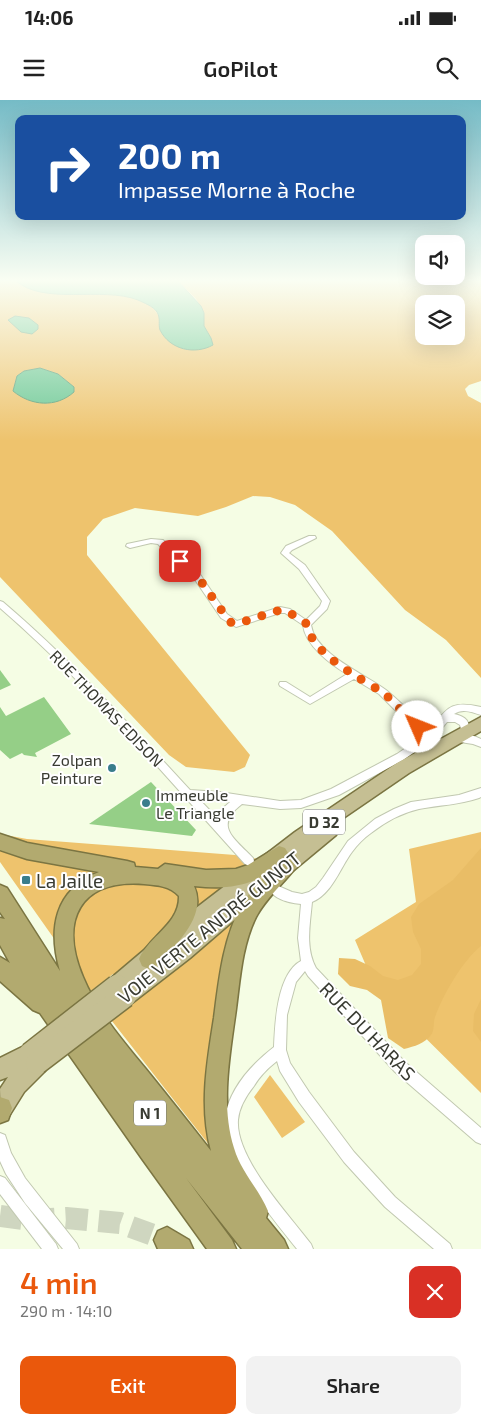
<!DOCTYPE html>
<html lang="en">
<head>
<meta charset="utf-8">
<style>
	body { margin:0; font-family:"Exo 2",sans-serif; background:#f2f2f2; color:#222; height:100vh; display:flex; flex-direction:column; font-size:19px; white-space:nowrap }
	* { box-sizing:border-box; margin:0 }
	p { font-size:16px; color:#767676 }
	.icon { flex:none; width:28px; height:28px; fill:none; stroke:currentColor; stroke-width:2; stroke-linecap:round; stroke-linejoin:round }
	.map { position:relative; height:1149px; overflow:hidden }
	.sheet { display:flex; flex-direction:column; background:#fff; flex:1 }
	.sheet>* { flex:none }
	.top-card { position:absolute; left:15px; top:15px; width:451px; height:105px; border-radius:10px; box-shadow:0 5px 20px #0002; background:#1a4fa0; color:#fff; overflow:hidden }
	.buttons { position:absolute; left:415px; top:135px; display:grid; gap:10px }
	.buttons a { display:grid; place-items:center; width:50px; height:50px; border-radius:10px; background:#fff; box-shadow:0 5px 20px #0002; font-size:25px }
	.pin { position:absolute; display:grid; place-items:center; width:42px; height:42px; color:#fff; margin:-21px; border-radius:10px; box-shadow:0 2px 8px #0006 }
	.me { position:absolute; width:55px; margin:-28px; rotate:314deg; stroke-linejoin:round; filter:drop-shadow(0 0 4px #0008) }
	.turn { display:flex; align-items:center; gap:18px; height:105px; padding:0 20px; font-size:22px }
	.turn .icon { width:65px; height:65px; stroke-width:2.5 }
	.turn b { display:block; font-size:35px; line-height:42px }
	.round { display:grid; place-items:center; flex:none; width:52px; height:52px; border-radius:10px; background:#f2f2f2 }
	.overview { display:flex; align-items:center; justify-content:space-between; height:85px; padding:0 20px }
	h1 { font-size:30px; font-weight:600; line-height:38px; color:#ea580c }
	.cta { display:flex; gap:10px; margin-top:auto; padding:10px 20px }
	.cta a { flex:1; height:58px; border-radius:10px; background:#ea580c; color:#fff; font-size:20px; font-weight:600; line-height:58px; text-align:center }
	.cta a+a { background:#f2f2f2; color:#222 }
	.status { display:flex; justify-content:space-between; align-items:center; height:35px; padding:0 25px; background:#fff; direction:ltr }
	.status svg { height:14px; fill:currentColor }
	header { display:flex; justify-content:space-between; align-items:center; height:65px; padding:0 20px; background:#fff; font-size:22px; font-weight:600 }
	.map>svg:first-child { display:block }
	.green { fill:#eec36d; fill-rule:evenodd }
	.forest { fill:#e9bd66 }
	.water { fill:#68c693; stroke:#5a9c76 }
	.building { fill:#95cf87 }
	.lines { fill:none; stroke-linecap:round; stroke-linejoin:round }
	.trunk-tunnel { stroke:#cfd6c0; stroke-width:22; stroke-dasharray:22 11; stroke-linecap:butt }
	.minor-casing { stroke:#c1c8b0; stroke-width:2 }
	.primary-casing { stroke:#7b7542; stroke-width:3 }
	.trunk-casing { stroke:#7b7542; stroke-width:3 }
	.minor { fill:#fff; fill-rule:evenodd }
	.primary { fill:#c5bf93; fill-rule:evenodd }
	.trunk { fill:#b2aa6f; fill-rule:evenodd }
	.primary-bridge-casing { stroke:#7b7542; stroke-width:25; stroke-linecap:butt }
	.primary-bridge { stroke:#c5bf93; stroke-width:22 }
	.route { stroke:#ea580c; stroke-width:9; stroke-dasharray:0 16.2 }
	.poi-dot { fill:#397d8c; stroke:#fff; stroke-width:2 }
	.labels { text-anchor:middle; dominant-baseline:central; stroke-width:4; stroke-linejoin:round; paint-order:stroke }
	.shield { fill:#fff; stroke:#747670; stroke-width:1 }
	.shield-label { font-size:15px; font-weight:bold; fill:#393b32 }
	.street-label { font-size:16px; fill:#393b32; stroke:#fff }
	.poi-label { font-size:16px; fill:#393b32; stroke:#fff; text-anchor:end }
	.near-poi-label { font-size:19px; fill:#393b32; stroke:#fff; text-anchor:start }
	.near-street-label { font-size:19px; fill:#393b32; stroke:#fff }
</style>
</head>
<body>
<div class="status"><b>14:06</b><svg viewBox="0 0 49 12"><path d="M0 12V9h3v3zM5 12V6h3v6zM10 12V3h3v9zM15 12V0h3v12zM26 1h20v11H26zM47 4h2v5h-2z"/></svg></div>
<header><svg class="icon" aria-label="menu" viewBox="0 0 24 24"><path d="M4 6h16M4 12h16M4 18h16"/></svg>GoPilot<svg class="icon" aria-label="search" viewBox="0 0 24 24"><circle cx="10" cy="10" r="6"/><path d="M15 15l6 6"/></svg></header>
<div class="map">
<svg width="481" height="1149" viewBox="0 0 481 1149">
	<rect width="100%" height="100%" fill="#f5fde4"/>
	<g class="green">
		<path d="M0,180C4,180 12,179 15,181C25,185 33,190 43,192C77,197 118,185 149,205C167,218 164,242 187,250L213,245L211,238L204,226V213L196,199L177,180H481V281L469,285L465,289L468,296L481,303V578L446,540L405,510L332,431L295,405L270,397L253,396L226,407L198,416L135,408L103,419L87,437V455L250,655L245,667L234,672L186,667L169,655L0,477ZM424,204H456V236H424ZM40,268L58,274L74,287C49,312 42,304 13,291L17,276L24,271Z"/>
		<path d="M481,732V993L376,889L355,840L416,802L409,749Z"/>
		<path d="M0,734L27,739L235,755L271,761L128,892L113,874L91,891L0,762Z"/>
		<path d="M248,801L238,822L229,830L224,863L217,1055L108,916Z"/>
		<path d="M270,975L305,1022L282,1038L254,997Z"/>
	</g>
	<g class="forest">
		<path d="M481,748V846C463,860 443,895 435,917C433,922 435,930 431,935C424,944 415,946 404,949L388,938L381,900L367,890L350,886L338,874L339,858L355,859L370,866L383,876L398,880L412,875L421,864V849L413,832L411,817L419,804L453,780Z"/>
		<path d="M481,899V942L473,931L474,914Z"/>
	</g>
	<g class="water">
		<path d="M15,180H177L201,206L204,213V226L211,238L213,245C195,255 170,250 160,230C158,224 161,219 157,212C153,206 144,203 138,200C102,186 43,206 15,180Z"/>
		<path d="M15,216L29,218L38,225V229L32,234L21,232L8,220Z"/>
		<path d="M40,268L58,274L74,287V292C56,308 31,306 13,291L17,276L24,271Z"/>
	</g>
	<g class="building">
		<path d="M0,570L11,585L0,590Z"/>
		<path d="M44,597L71,634L35,653L37,657L24,655L22,653L10,659L0,650V607L6,616Z"/>
		<path d="M151,682L196,730L192,736L89,724Z"/>
	</g>
	<g class="lines">
		<path class="trunk-tunnel" d="M0,1116L31,1120L66,1118L120,1123L167,1140"/>
		<defs>
			<g id="minor">
				<path d="M309,436H315L316,438L292,450L289,453L305,465L330,501L327,509L311,525C315,554 365,574 386,590C401,602 415,617 429,631C448,608 449,600 481,607V615C472,612 462,608 454,614C465,616 472,622 468,634H462L460,625L455,622H447L432,640L403,660L339,695L301,708L280,709L242,704C213,726 234,738 253,758L254,761L253,764L249,766L245,764C166,677 90,586 0,508V501L3,502C71,560 130,625 190,690L220,692L280,701L301,700L331,689L397,654L422,637L379,594L354,579L310,604L280,586L279,584L280,582H286L310,597L347,574C331,565 305,545 303,525L285,513H280L236,527L221,518L187,468L173,460L158,444L151,443L130,448L126,446L127,444L151,439L163,440L179,456L193,464L227,514L237,521L280,507L290,509L306,520L320,506L322,501L299,469L281,453L286,446ZM199,699L230,702L222,709L218,719Z"/>
				<path d="M463,635L474,636L481,639V647L473,644L460,642L458,639L460,636Z"/>
				<path d="M481,688V697L479,698C459,705 439,705 419,709C401,713 385,722 371,733C364,738 357,745 352,752C340,768 332,794 312,802C310,824 305,848 316,868L405,962L481,1028V1044L476,1042L395,972L308,876L305,871L296,882L287,915L286,950L290,963L309,992L354,1052L395,1097L450,1144L452,1149H434L385,1107L344,1062L299,1002L280,971L277,961C268,968 260,976 254,986C246,996 239,1008 238,1020C235,1058 289,1115 311,1144L313,1149H297C274,1120 219,1056 225,1018C229,989 252,964 274,947C275,923 277,874 301,861L298,838L301,804C291,803 275,800 270,790L272,786L276,785L292,792L302,794L309,792L316,787L323,778L348,741L375,719L394,709L411,702L459,695Z"/>
				<path d="M0,1033L5,1035L11,1053L25,1078L77,1144L79,1149H63L25,1103L6,1074L0,1061Z"/>
				<path d="M0,1076L5,1078L56,1144L58,1149H42L0,1094Z"/>
			</g>
			<g id="primary">
				<path d="M481,617V631L409,673L336,723L339,729L336,735L289,774L282,776L275,774L274,770L266,777L269,778L271,784L269,790L190,858L132,903L125,906L118,903L115,895L110,893L107,886L110,879L149,846L156,843L163,846L166,852L176,844L170,842L167,835L170,828L295,732L397,663Z"/>
				<path d="M30,943L38,946L48,963L45,971L24,992L9,1016L1,1019L0,989L8,977L0,980V958Z"/>
			</g>
			<g id="trunk">
				<path d="M0,734L27,743L127,761L134,763L135,767L158,769L165,764L206,770L236,769L248,765L279,746L285,748L288,753L296,755L299,761L296,767C283,784 266,798 256,817C242,845 240,879 236,909C230,954 220,1003 234,1048C241,1072 259,1089 268,1111L266,1118L284,1140L288,1149H242L186,1078L232,1140L236,1149H207L143,1060L40,913L33,910L0,881V857L10,863L0,845V818L5,819L0,812V785L7,788L60,871C48,829 54,790 99,772L27,759L0,750ZM269,772C259,782 249,792 242,804C223,839 219,879 214,918C207,962 199,1007 211,1051C189,1023 167,995 145,968C122,940 97,911 83,877C59,820 80,779 144,784C157,785 170,786 179,796C180,824 149,836 139,859L142,866L149,869L156,866C175,845 208,817 194,786C222,789 246,788 269,772Z"/>
				<path d="M0,997L9,1000L12,1008L8,1020L0,1023Z"/>
				<path d="M167,1127L189,1140L193,1149H158L154,1140L158,1131Z"/>
			</g>
		</defs>
		<use href="#minor" class="minor-casing"/>
		<use href="#primary" class="primary-casing"/>
		<use href="#trunk" class="trunk-casing"/>
		<use href="#minor" class="minor"/>
		<use href="#primary" class="primary"/>
		<use href="#trunk" class="trunk"/>
		<defs>
			<g id="primary-bridge">
				<path d="M30,954L117,886"/>
				<path d="M37,963L125,896"/>
			</g>
		</defs>
		<use href="#primary-bridge" class="primary-bridge-casing"/>
		<use href="#primary-bridge" class="primary-bridge"/>
	</g>
	<linearGradient id="sky" x2="0" y2="1"><stop stop-color="#75bbc6"/><stop offset="0.53" stop-color="#fafef3"/><stop offset="1" stop-color="#fafef3" stop-opacity="0"/></linearGradient>
	<rect width="481" height="341" fill="url(#sky)"/>
	<g class="lines">
		<path class="route" d="M180,461L190,466L230,522L236,524L280,510L287,511L307,524C311,554 359,577 382,592C395,602 405,616 418,627"/>
	</g>
	<g class="poi-dot">
		<circle cx="112" cy="668" r="5"/>
		<circle cx="146" cy="703" r="5"/>
		<rect x="21" y="775" width="10" height="10" rx="2.5"/>
	</g>
	<g class="labels">
		<g class="shield">
			<rect x="303" y="709.5" width="42" height="25" rx="4"/>
			<rect x="134" y="1000.5" width="32" height="25" rx="4"/>
		</g>
		<g class="shield-label">
			<text x="324" y="722">D 32</text>
			<text x="150" y="1013">N 1</text>
		</g>
		<g class="street-label">
			<text transform="translate(107 608) rotate(46)">RUE THOMAS EDISON</text>
		</g>
		<g class="poi-label">
			<text x="102" y="659">Zolpan<tspan x="102" dy="18">Peinture</tspan></text>
			<text x="156" y="694" text-anchor="start">Immeuble<tspan x="156" dy="18">Le Triangle</tspan></text>
		</g>
		<g class="near-poi-label">
			<text x="36" y="780">La Jaille</text>
		</g>
		<g class="near-street-label">
			<text transform="translate(209 827) rotate(-39)">VOIE VERTE ANDRÉ GUNOT</text>
			<text transform="translate(368 931) rotate(46)">RUE DU HARAS</text>
		</g>
	</g>
</svg>
<div class="buttons">
<a><svg class="icon" aria-label="sound" viewBox="0 0 24 24"><path d="M4 9h4l5-4v14l-5-4H4zM17 9q2 3 0 6"/></svg></a>
<a><svg class="icon" aria-label="layers" viewBox="0 0 24 24"><path d="M12 4l9 5-9 5-9-5zM3 14l9 5 9-5"/></svg></a>
</div>
<div class="pin" style="left:180px;top:461px;background:#d93025"><svg class="icon" aria-label="arrive" viewBox="0 0 24 24"><path d="M6 21V4h12l-3 4 3 4H6"/></svg></div>
<svg class="me" style="left:418px;top:627px" viewBox="-20 -20 40 40"><circle r="19" fill="#fff"/><path d="M0-13L10 11 0 6-10 11z" fill="#ea580c"/></svg>
<div class="top-card">
<div class="turn"><svg class="icon" aria-label="right" viewBox="0 0 24 24"><path d="M7 20v-9h11M14 6l5 5-5 5"/></svg><div><b>200 m</b>Impasse Morne à Roche</div></div>
</div>
</div>
<section class="sheet">
<div class="overview"><div><h1>4 min</h1><p>290 m · 14:10</p></div><a class="round" style="background:#d93025;color:#fff"><svg class="icon" aria-label="close" viewBox="0 0 24 24"><path d="M6 6l12 12M18 6L6 18"/></svg></a></div>
<div class="cta"><a>Exit</a><a>Share</a></div>
</section>
</body>
</html>
